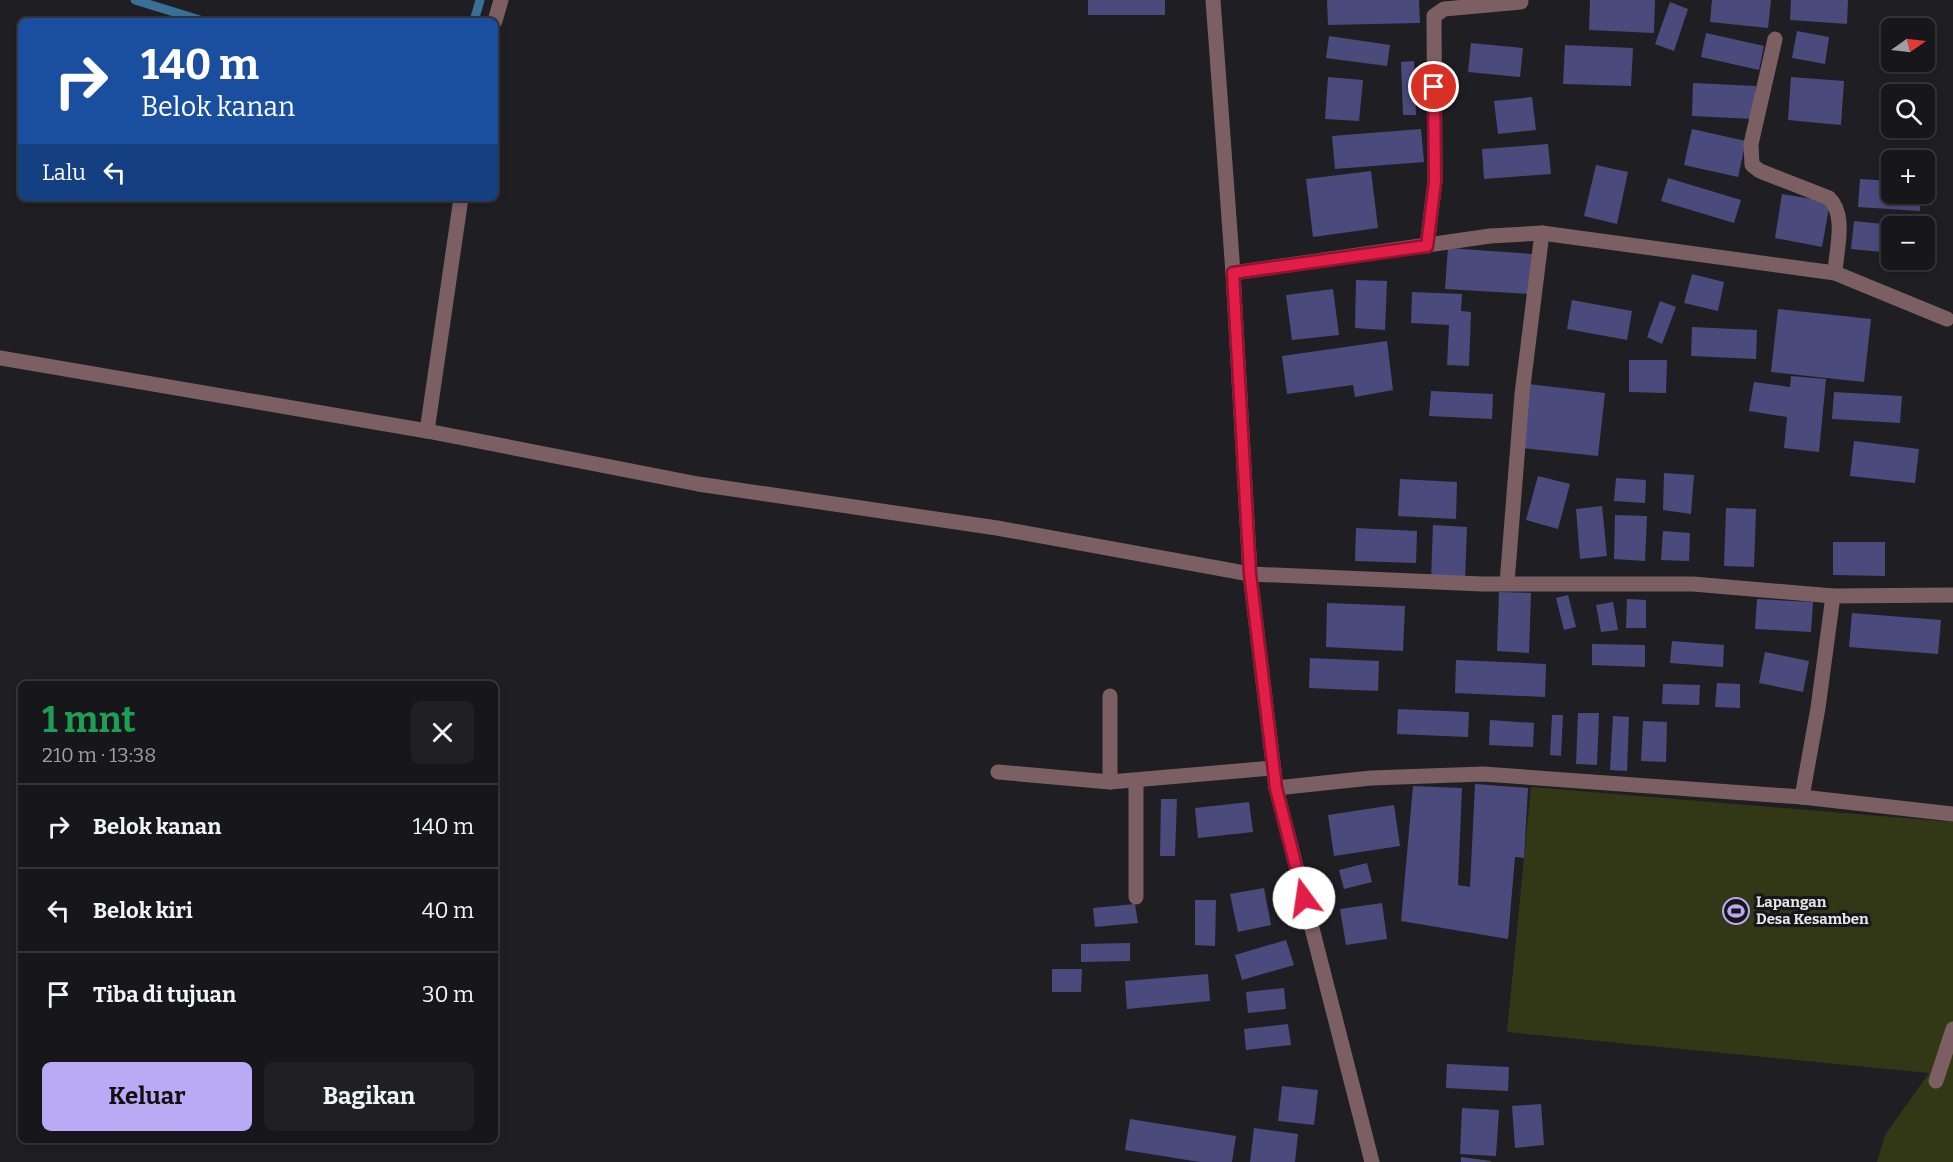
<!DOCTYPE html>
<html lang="id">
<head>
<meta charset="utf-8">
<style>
	body { margin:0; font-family:Bitter,serif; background:#201f23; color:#f1f3f6; height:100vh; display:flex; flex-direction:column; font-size:22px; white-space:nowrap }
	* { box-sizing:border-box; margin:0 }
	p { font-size:20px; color:#9e9fa2 }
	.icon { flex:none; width:33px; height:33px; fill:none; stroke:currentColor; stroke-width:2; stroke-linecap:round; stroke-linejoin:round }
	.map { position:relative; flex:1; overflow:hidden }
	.details { position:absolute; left:18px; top:681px; width:480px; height:462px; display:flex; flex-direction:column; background:#17161a; border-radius:9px; box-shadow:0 3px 9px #0003,0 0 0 2px #363539 }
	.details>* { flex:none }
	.top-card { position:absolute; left:18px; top:18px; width:480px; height:183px; border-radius:9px; box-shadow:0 3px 9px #0003,0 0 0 2px #363539; background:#1a4fa0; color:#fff; overflow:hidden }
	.needle { width:39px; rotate:76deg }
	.buttons { position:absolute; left:1881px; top:18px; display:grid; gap:12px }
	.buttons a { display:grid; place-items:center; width:54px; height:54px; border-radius:9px; background:#17161a; box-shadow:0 3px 9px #0003,0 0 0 2px #363539; font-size:30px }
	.pin { position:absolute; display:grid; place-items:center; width:51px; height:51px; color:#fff; margin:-26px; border:3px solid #fff; border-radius:50%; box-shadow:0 2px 6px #0007 }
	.me { position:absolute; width:66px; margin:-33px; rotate:346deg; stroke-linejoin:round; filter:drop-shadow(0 0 4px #0008) }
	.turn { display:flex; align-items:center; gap:21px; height:126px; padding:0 24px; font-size:27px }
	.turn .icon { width:78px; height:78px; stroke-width:2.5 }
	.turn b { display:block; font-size:42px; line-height:51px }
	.then { display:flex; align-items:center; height:57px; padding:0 24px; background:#0003; gap:12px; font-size:22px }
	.round { display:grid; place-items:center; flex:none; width:63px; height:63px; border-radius:9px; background:#201f23 }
	.summary { display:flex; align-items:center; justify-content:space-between; height:102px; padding:0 24px }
	h1 { font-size:36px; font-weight:700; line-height:45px; color:#1e9e55 }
	.action { display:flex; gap:12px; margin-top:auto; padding:12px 24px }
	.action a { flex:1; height:69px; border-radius:9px; background:#baaaf6; color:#111; font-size:24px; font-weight:700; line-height:69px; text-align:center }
	.action a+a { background:#201f23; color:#f1f3f6 }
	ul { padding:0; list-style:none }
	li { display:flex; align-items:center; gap:18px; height:84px; padding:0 24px; border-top:2px solid #363539 }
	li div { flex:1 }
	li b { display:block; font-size:22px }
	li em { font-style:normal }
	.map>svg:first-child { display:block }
	.green { fill:#323815 }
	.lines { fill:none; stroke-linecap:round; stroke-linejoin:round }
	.stream { stroke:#387096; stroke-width:9 }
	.building { fill:#4b4a7d }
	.minor { stroke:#7c5f63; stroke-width:15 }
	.route-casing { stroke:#92132f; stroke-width:15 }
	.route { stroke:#e11d48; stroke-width:10 }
	.labels { text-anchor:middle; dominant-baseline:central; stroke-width:6; stroke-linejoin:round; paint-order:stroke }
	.poi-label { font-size:15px; font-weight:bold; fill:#e6e5e8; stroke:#16151a; text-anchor:start }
</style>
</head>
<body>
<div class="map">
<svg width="1953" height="1162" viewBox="0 0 1953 1162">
	<rect width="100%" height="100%" fill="#1f1e23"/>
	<path class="green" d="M1531,787L1953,822V1162H1877L1885,1135L1929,1073L1507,1032Z"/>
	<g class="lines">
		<g class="stream">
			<path d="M135,0L203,21"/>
			<path d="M474,21L480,0"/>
		</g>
	</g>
	<g class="building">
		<rect x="1088" y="0" width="77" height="15"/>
		<path d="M1327,0H1419L1420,23L1328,25Z"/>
		<path d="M1590,0H1655L1654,33L1589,30Z"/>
		<path d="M1712,0H1771L1768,28L1710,22Z"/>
		<path d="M1791,0H1848L1847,24L1790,20Z"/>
		<path d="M1670,2L1688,9L1674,51L1655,44Z"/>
		<path d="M1797,31L1829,37L1825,64L1792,58Z"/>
		<path d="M1706,33L1764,46L1759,70L1701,57Z"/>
		<path d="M1329,36L1390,45L1387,66L1326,58Z"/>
		<path d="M1471,43L1523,48L1520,77L1468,72Z"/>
		<path d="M1565,45L1633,48L1631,86L1563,84Z"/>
		<path d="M1414,61L1416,115H1403L1401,62Z"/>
		<path d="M1328,77L1363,80L1359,121L1325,119Z"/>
		<path d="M1791,77L1844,81L1841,125L1788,120Z"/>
		<path d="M1693,83L1756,86L1754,119L1692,116Z"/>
		<path d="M1532,97L1536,130L1498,134L1494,101Z"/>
		<path d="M1421,129L1424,162L1335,169L1332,136Z"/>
		<path d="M1692,129L1746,141L1738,177L1684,165Z"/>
		<path d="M1548,144L1551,174L1484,179L1482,149Z"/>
		<path d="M1596,165L1628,172L1617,224L1584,216Z"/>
		<path d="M1371,171L1378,228L1313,237L1306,179Z"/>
		<path d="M1668,178L1741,200L1734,223L1661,201Z"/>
		<path d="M1860,179L1892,181V194H1921L1920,211L1858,207Z"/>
		<path d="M1782,194L1830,202L1822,247L1775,238Z"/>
		<path d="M1854,221L1892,225V253L1851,249Z"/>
		<path d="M1448,248L1532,254L1530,294L1445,289Z"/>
		<path d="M1692,274L1724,282L1718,311L1684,303Z"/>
		<path d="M1356,280L1387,281L1385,330L1355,328Z"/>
		<path d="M1333,289L1339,335L1292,340L1286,295Z"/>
		<path d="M1412,292L1462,294L1461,311L1471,312L1469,366L1447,365L1449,325L1411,323Z"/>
		<path d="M1572,300L1632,311L1627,340L1567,329Z"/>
		<path d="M1660,301L1676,307L1662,344L1647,337Z"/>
		<path d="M1778,309L1871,319L1864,382L1771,372Z"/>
		<path d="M1692,327L1757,330L1756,359L1691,356Z"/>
		<path d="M1387,341L1393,390L1355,397L1353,385L1287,394L1282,356Z"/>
		<path d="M1629,360H1667L1666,393L1629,392Z"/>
		<path d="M1791,376L1826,379L1819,452L1784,448L1787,417L1749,411L1754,382L1790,387Z"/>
		<path d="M1528,384L1605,393L1598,456L1521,448Z"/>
		<path d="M1431,391L1493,394L1492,419L1429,416Z"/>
		<path d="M1834,392L1902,396L1900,423L1832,419Z"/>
		<path d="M1854,441L1919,449L1915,483L1850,476Z"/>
		<path d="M1664,473L1694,475L1691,514L1663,510Z"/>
		<path d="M1538,476L1570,484L1558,529L1526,520Z"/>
		<path d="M1616,478L1646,480L1645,503L1614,501Z"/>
		<path d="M1400,479L1457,482L1456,519L1398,516Z"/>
		<path d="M1602,506L1607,556L1580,559L1576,509Z"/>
		<path d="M1726,508L1756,509L1754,567L1724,566Z"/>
		<path d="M1615,515L1647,516L1645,561L1614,559Z"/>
		<path d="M1433,525L1467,527L1465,580L1431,579Z"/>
		<path d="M1356,528L1417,531L1416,563L1355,561Z"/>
		<path d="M1663,531L1690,533L1689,561L1661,560Z"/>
		<path d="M1833,542H1885V576L1833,575Z"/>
		<path d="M1499,592L1531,593L1529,653L1497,651Z"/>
		<path d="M1568,595L1576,627L1564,630L1556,598Z"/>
		<path d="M1627,599L1646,600V628H1626Z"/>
		<path d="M1757,599L1813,602L1811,632L1755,629Z"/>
		<path d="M1613,602L1618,630L1601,632L1596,605Z"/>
		<path d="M1327,603L1405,606L1403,651L1326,647Z"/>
		<path d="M1852,613L1941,620L1938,654L1849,647Z"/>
		<path d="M1672,641L1724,645L1723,667L1670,663Z"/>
		<path d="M1592,644L1645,645V667L1592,665Z"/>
		<path d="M1765,652L1809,661L1803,692L1759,683Z"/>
		<path d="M1310,658L1379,661L1378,691L1309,688Z"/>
		<path d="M1456,660L1546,664L1545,697L1455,693Z"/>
		<path d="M1717,683L1740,684V708L1715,707Z"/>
		<path d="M1663,684L1700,685L1699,705L1662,704Z"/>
		<path d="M1398,709L1469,712L1468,737L1397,734Z"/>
		<path d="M1578,713H1599L1597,765L1576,764Z"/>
		<path d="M1552,715H1563L1561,756L1550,755Z"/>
		<path d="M1613,716L1629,717L1627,771L1610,770Z"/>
		<path d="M1490,720L1534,723L1533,747L1489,745Z"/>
		<path d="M1643,721L1667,722L1666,762L1641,761Z"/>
		<path d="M1475,784L1528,788L1524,858L1515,857L1508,939L1401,921L1413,786L1462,788L1458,885L1470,887Z"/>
		<path d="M1161,799H1177L1175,856H1160Z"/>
		<path d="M1249,802L1253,832L1198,838L1195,808Z"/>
		<path d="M1394,805L1400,846L1334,856L1328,815Z"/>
		<path d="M1367,863L1372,882L1344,889L1339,870Z"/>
		<path d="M1264,888L1271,925L1238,932L1230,894Z"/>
		<path d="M1195,900H1216L1215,946L1195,945Z"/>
		<path d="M1382,903L1387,939L1346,945L1340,909Z"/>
		<path d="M1135,904L1138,923L1095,927L1093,908Z"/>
		<path d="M1286,940L1294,965L1242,980L1235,955Z"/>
		<path d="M1130,943V961L1081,962V944Z"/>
		<path d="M1052,969H1082L1081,992H1052Z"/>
		<path d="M1208,974L1210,1001L1127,1009L1125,981Z"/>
		<path d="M1284,988L1286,1009L1248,1013L1246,992Z"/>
		<path d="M1288,1024L1291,1045L1246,1050L1244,1029Z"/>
		<path d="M1447,1064L1509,1067L1508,1091L1446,1088Z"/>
		<path d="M1282,1086L1318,1090L1314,1125L1278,1121Z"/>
		<path d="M1541,1104L1544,1145L1515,1148L1512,1106Z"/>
		<path d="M1462,1108L1499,1110L1496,1156L1460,1154Z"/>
		<path d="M1130,1119L1236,1136L1232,1162H1200L1125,1150Z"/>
		<path d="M1254,1128L1298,1134L1295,1162H1250Z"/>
		<path d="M1461,1157L1491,1161V1162H1461Z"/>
	</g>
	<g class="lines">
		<g class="minor">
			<path d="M1213,0L1233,273L1250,574L1276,788L1372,1162"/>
			<path d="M495,21L501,0"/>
			<path d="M1775,39L1751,144L1752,165L1760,171L1829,198C1847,215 1836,250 1835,273"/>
			<path d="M1427,246L1435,181L1434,16L1444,9L1521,2"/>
			<path d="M1233,273L1490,236L1542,233L1835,273L1947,319"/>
			<path d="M0,358L427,431L698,484L997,528L1250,574L1482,584H1693L1833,596L1953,595"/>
			<path d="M427,431L461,198"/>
			<path d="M1507,583L1522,394L1542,233"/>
			<path d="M998,772L1110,782L1273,768"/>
			<path d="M1136,781V897"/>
			<path d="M1110,782V696"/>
			<path d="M1276,788L1371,778L1483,774L1802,797L1953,814"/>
			<path d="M1802,797L1818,708L1833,596"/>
			<path d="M1936,1081L1953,1029"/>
		</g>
	</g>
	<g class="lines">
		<defs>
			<path id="route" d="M1304,898L1276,788L1250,574L1233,273L1427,246L1435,182L1434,87"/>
		</defs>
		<use href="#route" class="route-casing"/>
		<use href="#route" class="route"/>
	</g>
	<defs>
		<symbol id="stadium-ring" viewBox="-11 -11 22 22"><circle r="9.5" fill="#16151a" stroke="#baaaf6" stroke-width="1.5"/><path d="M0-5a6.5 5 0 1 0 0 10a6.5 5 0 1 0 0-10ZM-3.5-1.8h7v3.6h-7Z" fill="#baaaf6"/></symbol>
	</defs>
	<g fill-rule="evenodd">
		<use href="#stadium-ring" x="1721" y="896" width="30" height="30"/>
	</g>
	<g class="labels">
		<g class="poi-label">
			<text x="1756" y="902">Lapangan<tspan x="1756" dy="17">Desa Kesamben</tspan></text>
		</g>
	</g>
</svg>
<div class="buttons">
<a><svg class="needle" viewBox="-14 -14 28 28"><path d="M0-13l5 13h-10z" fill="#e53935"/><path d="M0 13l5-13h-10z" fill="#9e9fa2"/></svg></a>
<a><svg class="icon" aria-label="search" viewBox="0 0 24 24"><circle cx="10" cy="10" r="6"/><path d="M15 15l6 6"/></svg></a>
<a>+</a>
<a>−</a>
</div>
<div class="pin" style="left:1434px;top:87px;background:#d93025"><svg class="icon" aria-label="arrive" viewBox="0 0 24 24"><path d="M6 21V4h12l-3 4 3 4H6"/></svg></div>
<svg class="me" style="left:1304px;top:898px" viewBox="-20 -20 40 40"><circle r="19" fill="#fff"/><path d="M0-13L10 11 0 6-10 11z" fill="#e11d48"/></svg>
<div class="top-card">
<div class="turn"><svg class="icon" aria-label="right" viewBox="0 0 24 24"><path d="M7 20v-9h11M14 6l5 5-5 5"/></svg><div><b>140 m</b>Belok kanan</div></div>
<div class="then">Lalu<svg class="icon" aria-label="left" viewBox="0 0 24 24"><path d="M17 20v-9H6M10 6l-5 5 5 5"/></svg></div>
</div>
<section class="details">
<div class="summary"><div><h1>1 mnt</h1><p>210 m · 13:38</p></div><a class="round"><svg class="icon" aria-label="close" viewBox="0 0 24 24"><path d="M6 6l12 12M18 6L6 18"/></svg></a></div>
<ul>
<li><svg class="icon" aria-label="right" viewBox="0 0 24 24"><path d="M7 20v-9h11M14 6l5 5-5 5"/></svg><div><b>Belok kanan</b></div><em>140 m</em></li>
<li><svg class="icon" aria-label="left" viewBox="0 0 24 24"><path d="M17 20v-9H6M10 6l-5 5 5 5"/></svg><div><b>Belok kiri</b></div><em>40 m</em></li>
<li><svg class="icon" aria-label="arrive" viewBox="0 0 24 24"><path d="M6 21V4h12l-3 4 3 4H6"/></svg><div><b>Tiba di tujuan</b></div><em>30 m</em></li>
</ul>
<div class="action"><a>Keluar</a><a>Bagikan</a></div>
</section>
</div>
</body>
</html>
